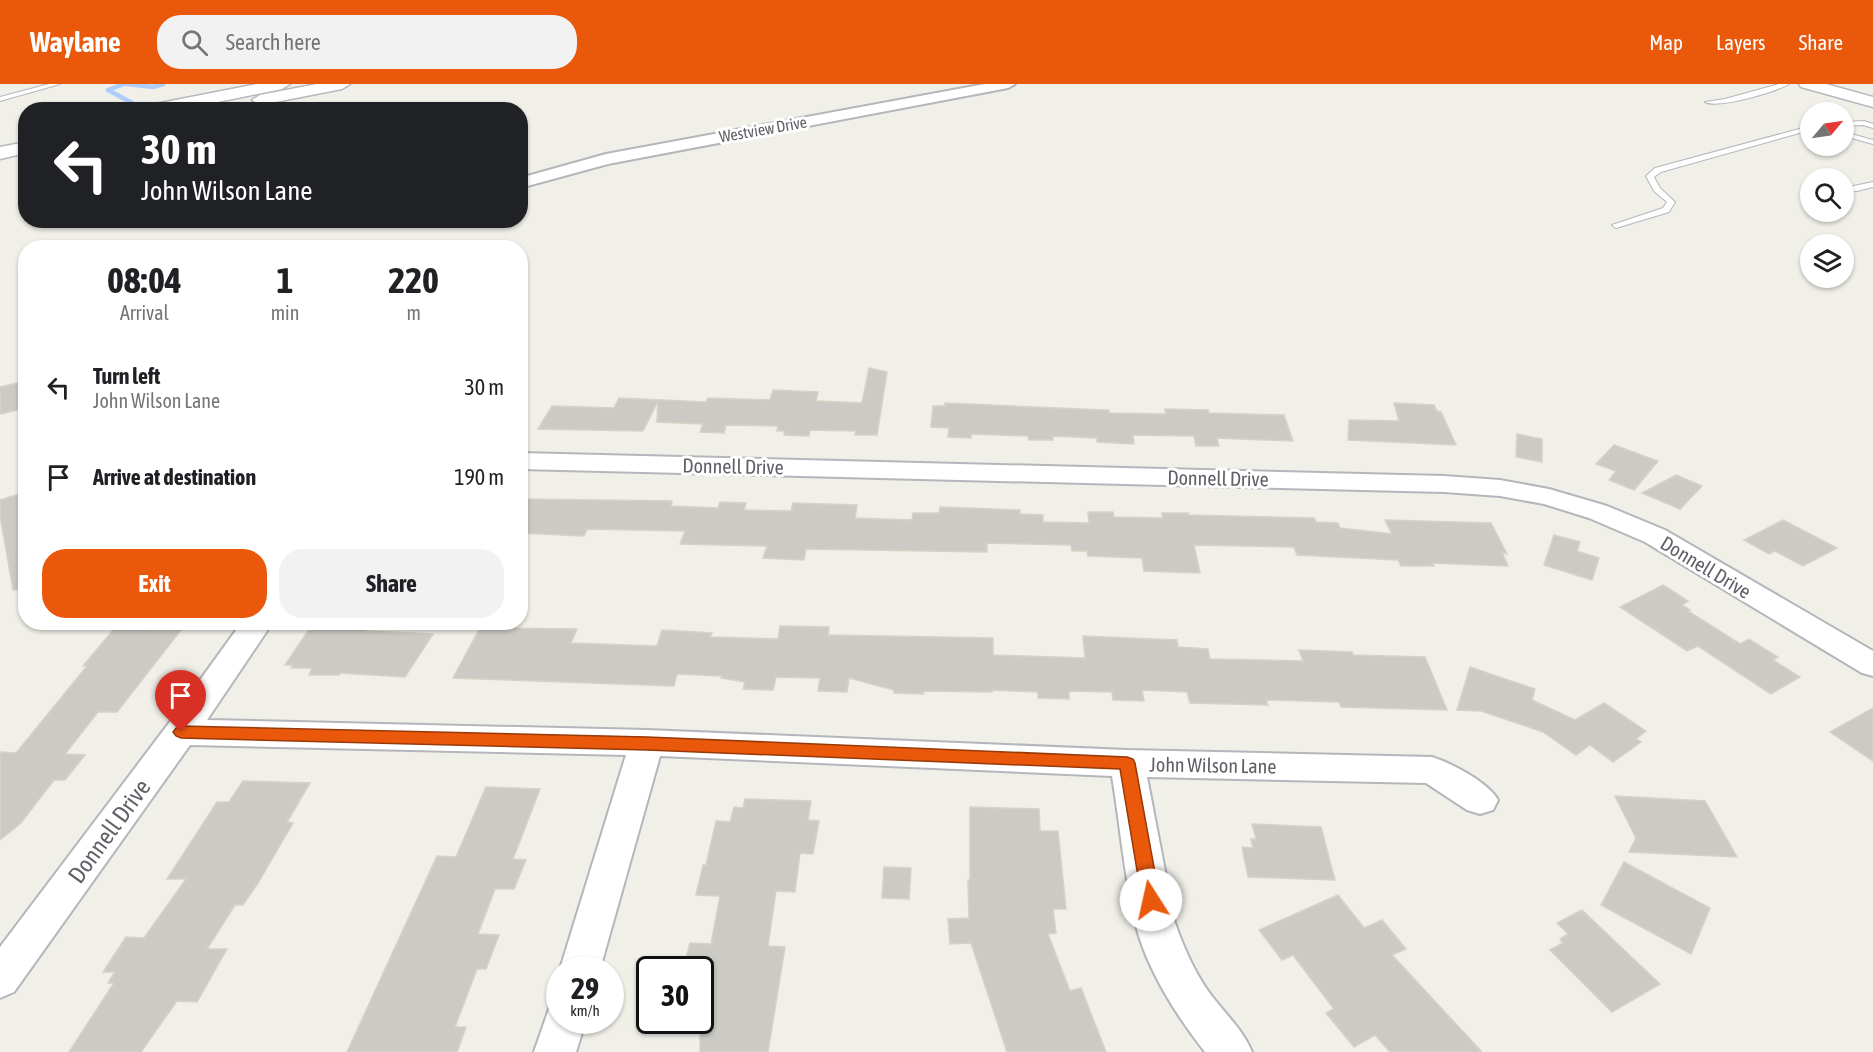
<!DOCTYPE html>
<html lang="en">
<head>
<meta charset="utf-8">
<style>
	body { margin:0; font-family:"Asap Condensed",sans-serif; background:#f2f2f2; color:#202124; height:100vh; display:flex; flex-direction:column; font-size:22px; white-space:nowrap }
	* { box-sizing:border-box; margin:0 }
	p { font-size:20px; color:#757577 }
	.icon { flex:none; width:33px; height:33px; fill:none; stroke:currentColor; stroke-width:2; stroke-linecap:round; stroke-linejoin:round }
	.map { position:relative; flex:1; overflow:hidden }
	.details { position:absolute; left:18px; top:156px; width:510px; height:390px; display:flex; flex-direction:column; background:#fff; border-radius:24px; box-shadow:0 2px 4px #0004 }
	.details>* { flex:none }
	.banner { position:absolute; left:18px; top:18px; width:510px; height:126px; border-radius:24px; box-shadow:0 2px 4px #0004; background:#202124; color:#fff; overflow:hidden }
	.needle { width:39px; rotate:61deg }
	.controls { position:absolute; left:1800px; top:18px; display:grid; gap:12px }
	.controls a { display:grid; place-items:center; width:54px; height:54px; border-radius:50%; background:#fff; box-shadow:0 2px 4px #0004; font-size:30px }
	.speed { position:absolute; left:546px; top:872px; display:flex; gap:12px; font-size:30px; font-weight:700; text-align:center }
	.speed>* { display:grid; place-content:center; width:78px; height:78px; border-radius:50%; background:#fff; box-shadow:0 2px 4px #0004; line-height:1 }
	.speed small { font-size:15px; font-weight:400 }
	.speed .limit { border:3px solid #111; border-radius:9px; background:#fff; color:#111 }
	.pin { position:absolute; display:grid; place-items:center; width:51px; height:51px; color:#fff; margin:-62px -26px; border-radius:50% 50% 50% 0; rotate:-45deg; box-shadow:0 0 6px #0007 }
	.pin .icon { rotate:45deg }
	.me { position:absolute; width:66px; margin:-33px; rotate:350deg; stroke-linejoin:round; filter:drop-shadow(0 0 4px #0008) }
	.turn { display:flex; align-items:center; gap:21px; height:126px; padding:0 24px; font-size:27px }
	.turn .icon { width:78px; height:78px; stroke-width:2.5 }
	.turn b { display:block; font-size:42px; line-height:51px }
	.eta { display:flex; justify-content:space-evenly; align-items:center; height:102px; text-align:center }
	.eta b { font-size:36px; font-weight:700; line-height:42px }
	.primary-button { display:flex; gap:12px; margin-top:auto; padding:12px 24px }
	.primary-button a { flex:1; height:69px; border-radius:24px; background:#ea580c; color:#fff; font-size:24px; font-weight:700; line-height:69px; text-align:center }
	.primary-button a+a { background:#f2f2f2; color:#202124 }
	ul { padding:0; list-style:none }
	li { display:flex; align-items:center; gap:18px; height:90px; padding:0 24px }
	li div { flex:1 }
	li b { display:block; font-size:22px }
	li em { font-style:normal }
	header { display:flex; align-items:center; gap:36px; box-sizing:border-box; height:84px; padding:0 30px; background:#ea580c; color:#fff }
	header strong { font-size:28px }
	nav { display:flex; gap:33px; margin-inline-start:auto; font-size:21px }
	.search { width:420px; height:54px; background:#f2f2f2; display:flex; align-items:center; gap:15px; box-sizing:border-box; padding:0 21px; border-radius:24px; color:#757577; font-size:22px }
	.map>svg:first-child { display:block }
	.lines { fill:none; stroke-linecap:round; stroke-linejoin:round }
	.stream { stroke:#adcdfb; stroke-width:4.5 }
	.building { fill:#cccac4; stroke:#d5d2c6; stroke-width:1.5 }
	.service-casing { stroke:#b5b6bb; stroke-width:2 }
	.minor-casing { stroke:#b5b6bb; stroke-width:4 }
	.secondary-casing { stroke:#b6b8be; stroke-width:3 }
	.service { fill:#fff; fill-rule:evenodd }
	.minor { fill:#fff; fill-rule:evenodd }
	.secondary { fill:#fff; fill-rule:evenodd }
	.route { fill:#ea580c; stroke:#983908; stroke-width:1.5 }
	.labels { text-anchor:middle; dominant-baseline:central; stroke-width:6; stroke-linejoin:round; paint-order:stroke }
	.far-street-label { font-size:16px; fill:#5f6167; stroke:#fff }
	.street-label { font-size:20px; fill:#5f6167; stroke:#fff }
	.near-street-label { font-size:24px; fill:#5f6167; stroke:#fff }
</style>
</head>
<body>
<header>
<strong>Waylane</strong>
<div class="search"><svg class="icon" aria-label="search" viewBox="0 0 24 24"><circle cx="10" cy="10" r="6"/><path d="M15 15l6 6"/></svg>Search here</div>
<nav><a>Map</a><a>Layers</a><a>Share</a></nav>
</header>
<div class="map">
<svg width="1873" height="968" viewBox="0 0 1873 968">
	<rect width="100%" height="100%" fill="#f0efe8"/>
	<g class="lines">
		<g class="stream">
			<path d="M124,0L108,6L132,19"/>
			<path d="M127,0L153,3L163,0"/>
		</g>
	</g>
	<g class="building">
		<path d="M869,284L887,288L877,351H855L856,347L810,346L809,352L784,351L785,347H777L778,342L726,341L724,349L700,348L703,340L657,338L658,317L643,347L538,345L552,322L614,324L619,314L706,318L708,314L770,316L773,306L818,308L816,317L862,319Z"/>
		<path d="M26,297V324L0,330V303Z"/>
		<path d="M945,319L1103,326H1109V329L1166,330L1165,325L1208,326L1209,329L1284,331L1293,357L1217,354L1219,362H1196L1194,352L1133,351L1134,360L1097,358V354L1053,352V356H1029L1028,352L971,350V354L948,353L949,344L931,343L933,322H945Z"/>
		<path d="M1394,319L1434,321L1437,327L1441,328L1456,361L1348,356L1349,336L1399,337Z"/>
		<path d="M1517,350L1542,355V378L1516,373Z"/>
		<path d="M1614,361L1658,377L1634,406L1609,396L1616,387L1596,380Z"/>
		<path d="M1676,391L1702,402L1680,425L1642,409Z"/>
		<path d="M26,408V505L13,506L0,431V416Z"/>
		<path d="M520,415L672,417L671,422L718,424L720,418L746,419L744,426L791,427L793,419L857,421L855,434L912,436L913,429H939L940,423L1020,426V430L1043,431V438L1089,439L1088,428H1113L1114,433L1163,434L1162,429H1188V431L1314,434L1316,438L1338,439L1340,444L1392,450L1385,436L1491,439L1507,470L1502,468L1508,482L1432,479L1434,482H1401L1398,476L1297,471L1294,463L1194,461L1200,489L1144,487L1142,474L1088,472L1087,467H1072L1071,461L987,459V468L806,465L804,476L763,474L767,462L680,460L685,447L587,445L584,452L520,449Z"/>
		<path d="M1783,436L1837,464L1803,482L1775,467L1769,470L1744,456Z"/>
		<path d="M1554,451L1580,458L1577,467L1599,474L1592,496L1544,481Z"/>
		<path d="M1663,501L1688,517L1682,521L1690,526L1688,527L1740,560L1749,555L1778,573L1773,576L1800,593L1771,610L1698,562L1687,567L1620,523Z"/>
		<path d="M314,538H371L366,547L433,550L405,593L340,589L339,591H309L312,584H291L293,581H285Z"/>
		<path d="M780,542L829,543L828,551L993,554V571L1085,574L1083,552L1177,556L1178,563L1208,565L1210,575L1303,577L1299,566L1352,568L1353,571L1425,573L1447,626L1341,623L1339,618L1266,616L1268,621L1190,619L1187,608L1142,606L1144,617L1113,616L1112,608L1069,607V615L1038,614V608L992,606V608L924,607L923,610L894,609V606L849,594L847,608L818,607L820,594L776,593L773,606L743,605L745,598L721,594L722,592L677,590L674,602L453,594L480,544L577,545L571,559L657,562L662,546L712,549L710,553L778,555Z"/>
		<path d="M114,545L181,546L117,628H98L65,670L85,671L65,696H54L21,739L0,756V668L16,669L87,582H83Z"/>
		<path d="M1470,583L1535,605L1532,616L1575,636L1604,619L1646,647L1636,655L1641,658L1613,678L1590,661L1576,671L1543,648L1481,627L1457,626Z"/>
		<path d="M1873,624V677L1830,648Z"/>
		<path d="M243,697L310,699L287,738L293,739L258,799L243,821H235L207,865H227L197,918L177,917L141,968H69L114,899H108L115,888H103L126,853L144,854L186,795H167L217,718H229Z"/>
		<path d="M486,703L540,705L513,775L526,776L514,805H495L478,850L499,851L486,885H477L455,943H466L457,968H347L437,772L456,773Z"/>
		<path d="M1615,712L1705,717L1737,773L1629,768L1636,754Z"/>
		<path d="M745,715L811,717L808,736L819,737L813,770L800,769L795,808L776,807L768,862L785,863L768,968H700V885H683L690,859L711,860L720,812L696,811L703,781H706L716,737L730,738L734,723L743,724Z"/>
		<path d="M970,723L1039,725L1040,747H1058L1066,825H1053L1056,849L1048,850L1070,907L1081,904L1106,968H1007L971,859L950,860L948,835L969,834L968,796H970Z"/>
		<path d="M1252,740L1321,743L1335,796L1248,793L1242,763L1253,764L1251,755H1256Z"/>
		<path d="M1624,778L1710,824L1691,870L1601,821Z"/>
		<path d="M884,783L911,784L909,815L882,814Z"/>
		<path d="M1338,811L1364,844L1382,836L1406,865L1392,871L1482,968H1390L1375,951L1354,963L1326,929L1334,925L1293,871L1282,876L1259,846Z"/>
		<path d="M1582,826L1603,846L1660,900L1612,928L1550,866L1563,859L1560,855L1568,850L1557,839Z"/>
	</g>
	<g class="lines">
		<defs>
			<g id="service">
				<path d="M49,0H60L0,17V13Z"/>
				<path d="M1779,0H1789C1776,8 1718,25 1705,18L1725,15Z"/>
				<path d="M1864,37L1873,40V44L1863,41L1844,42V38Z"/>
				<path d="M1810,42V46L1661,88L1654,93L1660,104L1675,118L1669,128L1616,144L1612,141L1663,124L1667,118L1654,107L1646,92L1655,84Z"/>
				<path d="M1844,48L1873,56V60L1844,52Z"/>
				<path d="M1873,98V103L1857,107L1844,108V104Z"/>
			</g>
			<g id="minor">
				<path d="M985,0H1015L1008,4L608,80L520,104V94L606,70Z"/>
				<path d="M520,369L1444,392L1500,396L1549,405L1607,422L1665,446L1873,567V592L1862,589L1645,458L1589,434L1544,420L1500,412L1444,408L520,385Z"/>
				<path d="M242,538H273L207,636L647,646L1127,666L1432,673C1451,679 1488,698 1498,716L1493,726L1480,730L1467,726L1426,699L1147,693L1175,839C1183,862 1194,887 1208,907C1223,928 1242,944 1252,968H1205C1176,931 1146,884 1135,838C1124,790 1120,740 1112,692L660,672L600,885H560L626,671L190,661L14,908L0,914V863L169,639Z"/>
				<path d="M560,918V936H586L576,968H534L550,922Z"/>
			</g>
			<g id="secondary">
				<path d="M257,0H290L282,5L178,26H142L150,21Z"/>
				<path d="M317,0H350L342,5L260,21L252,16L260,11Z"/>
				<path d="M1799,0H1826L1873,13V23L1801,3Z"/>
				<path d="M26,58V69L0,75V63Z"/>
			</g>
		</defs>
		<use href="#service" class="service-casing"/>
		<use href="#minor" class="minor-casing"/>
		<use href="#secondary" class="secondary-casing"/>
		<use href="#service" class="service"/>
		<use href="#minor" class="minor"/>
		<use href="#secondary" class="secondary"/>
	</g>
	<path class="route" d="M181,642L647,653L1127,673L1133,675L1135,679L1160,816L1158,822L1151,824L1145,822L1142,816L1120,685L647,666L181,654L176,652L173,648L176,644Z"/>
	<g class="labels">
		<g class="far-street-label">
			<text transform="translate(763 45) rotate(-10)">Westview Drive</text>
		</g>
		<g class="street-label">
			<text transform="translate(733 382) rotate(1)">Donnell Drive</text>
			<text transform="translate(1218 394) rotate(1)">Donnell Drive</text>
			<text transform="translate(1706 483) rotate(31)">Donnell Drive</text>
			<text transform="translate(1213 681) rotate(1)">John Wilson Lane</text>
		</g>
		<g class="near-street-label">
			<text transform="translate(109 747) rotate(-54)">Donnell Drive</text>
		</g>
	</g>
</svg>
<div class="controls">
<a><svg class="needle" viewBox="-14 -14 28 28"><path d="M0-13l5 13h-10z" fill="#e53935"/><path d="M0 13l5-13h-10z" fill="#757577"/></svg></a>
<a><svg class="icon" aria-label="search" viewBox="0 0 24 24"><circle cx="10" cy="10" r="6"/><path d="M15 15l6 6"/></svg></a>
<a><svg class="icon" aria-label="layers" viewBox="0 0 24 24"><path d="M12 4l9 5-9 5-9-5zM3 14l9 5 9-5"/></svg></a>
</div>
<div class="speed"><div>29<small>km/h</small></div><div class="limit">30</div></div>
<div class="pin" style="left:181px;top:648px;background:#d93025"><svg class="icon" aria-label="arrive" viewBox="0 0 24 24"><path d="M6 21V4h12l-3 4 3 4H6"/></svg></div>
<svg class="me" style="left:1151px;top:816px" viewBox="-20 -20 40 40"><circle r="19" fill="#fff"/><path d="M0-13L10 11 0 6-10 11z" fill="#ea580c"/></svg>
<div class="banner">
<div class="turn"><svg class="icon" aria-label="left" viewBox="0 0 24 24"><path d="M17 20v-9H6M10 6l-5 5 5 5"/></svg><div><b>30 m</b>John Wilson Lane</div></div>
</div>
<section class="details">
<div class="eta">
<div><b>08:04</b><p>Arrival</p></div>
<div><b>1</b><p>min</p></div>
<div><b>220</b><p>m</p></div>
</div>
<ul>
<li><svg class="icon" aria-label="left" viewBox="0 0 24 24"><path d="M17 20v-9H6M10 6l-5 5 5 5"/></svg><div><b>Turn left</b><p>John Wilson Lane</p></div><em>30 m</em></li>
<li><svg class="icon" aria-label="arrive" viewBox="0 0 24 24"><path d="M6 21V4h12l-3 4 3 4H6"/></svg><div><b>Arrive at destination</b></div><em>190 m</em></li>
</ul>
<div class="primary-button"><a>Exit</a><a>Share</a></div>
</section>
</div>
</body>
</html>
